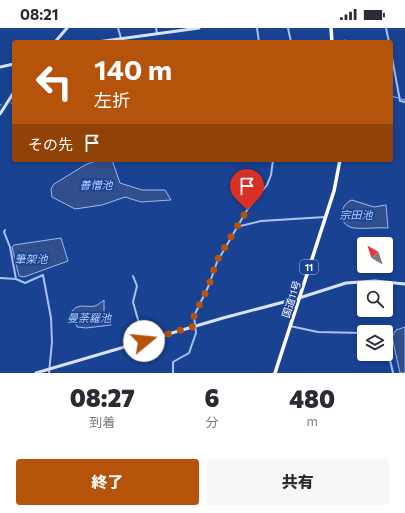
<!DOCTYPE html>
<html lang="ja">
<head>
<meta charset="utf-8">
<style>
	body { margin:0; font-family:Commissioner,"Noto Sans JP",sans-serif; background:#f7f7f7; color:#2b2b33; height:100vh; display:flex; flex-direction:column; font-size:15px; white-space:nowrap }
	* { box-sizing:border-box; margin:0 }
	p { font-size:13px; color:#7c7c81 }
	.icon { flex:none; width:22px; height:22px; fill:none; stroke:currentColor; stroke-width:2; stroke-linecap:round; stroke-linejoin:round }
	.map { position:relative; height:345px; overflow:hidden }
	.panel { display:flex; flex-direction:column; background:#fff; flex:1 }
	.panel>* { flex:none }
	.top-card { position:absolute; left:12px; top:12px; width:381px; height:122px; border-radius:4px; box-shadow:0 2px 6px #0003; background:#b45309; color:#fff; overflow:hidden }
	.needle { width:26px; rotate:321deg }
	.controls { position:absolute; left:357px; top:209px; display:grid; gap:8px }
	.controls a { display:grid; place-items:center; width:36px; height:36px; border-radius:4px; background:#fff; box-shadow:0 2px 6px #0003; font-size:20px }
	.pin { position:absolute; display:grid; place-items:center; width:34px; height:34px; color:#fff; margin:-41px -17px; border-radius:50% 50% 50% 0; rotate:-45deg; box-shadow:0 0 4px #0007 }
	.pin .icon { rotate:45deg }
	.me { position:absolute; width:44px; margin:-22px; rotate:73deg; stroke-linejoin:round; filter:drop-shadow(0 0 3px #0008) }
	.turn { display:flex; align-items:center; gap:14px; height:84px; padding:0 16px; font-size:18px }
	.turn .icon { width:52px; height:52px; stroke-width:2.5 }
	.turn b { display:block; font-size:28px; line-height:34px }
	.then { display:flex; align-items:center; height:38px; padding:0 16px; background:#0003; gap:8px; font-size:15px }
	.eta { display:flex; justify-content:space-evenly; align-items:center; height:68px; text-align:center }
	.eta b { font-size:24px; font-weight:800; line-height:28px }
	.button { display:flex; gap:8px; margin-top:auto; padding:8px 16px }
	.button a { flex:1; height:46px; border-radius:4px; background:#b45309; color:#fff; font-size:16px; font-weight:800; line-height:46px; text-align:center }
	.button a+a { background:#f7f7f7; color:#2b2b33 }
	.status { display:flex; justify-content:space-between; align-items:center; height:28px; padding:0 20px; background:#fff; direction:ltr }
	.status svg { height:11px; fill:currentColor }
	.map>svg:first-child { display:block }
	.water { fill:#314f8c; stroke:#9cbcf2 }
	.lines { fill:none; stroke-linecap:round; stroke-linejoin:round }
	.stream { stroke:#9cbcf2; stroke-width:1 }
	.street { stroke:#a9c2f0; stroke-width:2 }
	.secondary { stroke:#d7e3fb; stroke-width:3 }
	.highway { stroke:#fff; stroke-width:3.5 }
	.route { stroke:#b45309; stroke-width:7; stroke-dasharray:0 12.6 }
	.labels { text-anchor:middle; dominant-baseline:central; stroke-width:3.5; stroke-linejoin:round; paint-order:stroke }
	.shield { fill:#194293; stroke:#bac6df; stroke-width:1 }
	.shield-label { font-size:9px; font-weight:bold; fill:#fff }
	.street-label { font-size:10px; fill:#fff; stroke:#194293 }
	.water-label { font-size:11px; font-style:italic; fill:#b5cdf7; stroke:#194293 }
</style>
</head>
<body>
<div class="status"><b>08:21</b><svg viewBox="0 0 49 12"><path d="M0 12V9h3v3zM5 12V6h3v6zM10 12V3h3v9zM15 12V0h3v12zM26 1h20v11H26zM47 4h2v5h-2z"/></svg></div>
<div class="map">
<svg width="405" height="345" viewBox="0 0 405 345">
	<rect width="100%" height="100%" fill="#194293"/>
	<g class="water">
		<path d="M98,132H112L120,155L142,162H165L171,172L141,174L125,169L102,177L75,181L52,169L51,161L54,156L85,137Z"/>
		<path d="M352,172L374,179L386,177L388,200C379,199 356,202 350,199C337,194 341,175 352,172Z"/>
		<path d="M61,210L68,233L24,249L19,248L12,219L14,217Z"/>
		<path d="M104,272V288L110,293L111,297L86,300L77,299L71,285C77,274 86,280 95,278C98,277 101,274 104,272Z"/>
		<path d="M405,299V345H400L392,309L396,302Z"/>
	</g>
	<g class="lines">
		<g class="stream">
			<path d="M337,14L345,12L349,14"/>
			<path d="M391,68L398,70"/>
			<path d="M401,71L405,72"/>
			<path d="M11,75L14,74"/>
			<path d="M0,77H1"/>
		</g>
		<g class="street">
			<path d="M118,0L121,10"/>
			<path d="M156,0L157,5"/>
			<path d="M257,0L259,14"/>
			<path d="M288,0L291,14"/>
			<path d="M386,0L389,14"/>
			<path d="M391,24L400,73L405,74"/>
			<path d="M236,199L261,193L325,189"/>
			<path d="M5,202L4,204L10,219L16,251"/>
			<path d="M133,248L137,258L133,274L144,313"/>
			<path d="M0,250L16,251L25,255L43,247L51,290L52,314L49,345"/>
			<path d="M290,298L318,304L364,305"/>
			<path d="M386,315L393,345"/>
			<path d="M173,345V334L189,325L196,305L194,288L209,257L217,234L247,182L267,157L271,147L273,132"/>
		</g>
		<g class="secondary">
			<path d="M55,14L67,0"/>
			<path d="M97,14L199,0"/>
			<path d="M0,39L14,36"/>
			<path d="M0,86L14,64"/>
			<path d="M36,345L223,290L299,270L346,255L375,253L405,256"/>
		</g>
		<g class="highway">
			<path d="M331,0L332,14"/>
			<path d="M275,345L334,163L340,132"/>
		</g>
	</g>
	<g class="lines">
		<path class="route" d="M144,313L195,298L194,288L209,257L216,234L247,182"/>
	</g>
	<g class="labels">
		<rect class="shield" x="300" y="232" width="18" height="14" rx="3"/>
		<g class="shield-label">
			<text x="309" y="239">11</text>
		</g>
		<g class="street-label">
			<text transform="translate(291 271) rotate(-72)">国道11号</text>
		</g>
		<g class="water-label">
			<text x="96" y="156">善憎池</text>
			<text x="356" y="186">宗田池</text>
			<text x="31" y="230">筆架池</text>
			<text x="89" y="289">曼荼羅池</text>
		</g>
	</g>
</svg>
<div class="controls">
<a><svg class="needle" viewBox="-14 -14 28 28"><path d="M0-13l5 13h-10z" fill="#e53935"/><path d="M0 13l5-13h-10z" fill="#7c7c81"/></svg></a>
<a><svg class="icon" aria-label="search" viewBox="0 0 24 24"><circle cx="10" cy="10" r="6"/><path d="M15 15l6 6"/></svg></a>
<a><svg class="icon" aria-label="layers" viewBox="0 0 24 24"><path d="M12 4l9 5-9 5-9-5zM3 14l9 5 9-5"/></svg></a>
</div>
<div class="pin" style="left:247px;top:182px;background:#d93025"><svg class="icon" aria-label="arrive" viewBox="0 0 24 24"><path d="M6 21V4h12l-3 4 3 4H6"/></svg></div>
<svg class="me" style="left:144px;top:313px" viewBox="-20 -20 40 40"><circle r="19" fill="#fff"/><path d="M0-13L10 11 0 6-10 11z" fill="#b45309"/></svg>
<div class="top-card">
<div class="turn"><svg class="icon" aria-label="left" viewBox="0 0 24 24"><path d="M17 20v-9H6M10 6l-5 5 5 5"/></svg><div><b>140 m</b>左折</div></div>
<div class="then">その先<svg class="icon" aria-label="arrive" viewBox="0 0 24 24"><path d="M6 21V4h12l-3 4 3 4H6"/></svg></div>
</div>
</div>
<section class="panel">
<div class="eta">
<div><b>08:27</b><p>到着</p></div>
<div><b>6</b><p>分</p></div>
<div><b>480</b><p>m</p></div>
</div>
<div class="button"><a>終了</a><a>共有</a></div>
</section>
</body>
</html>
